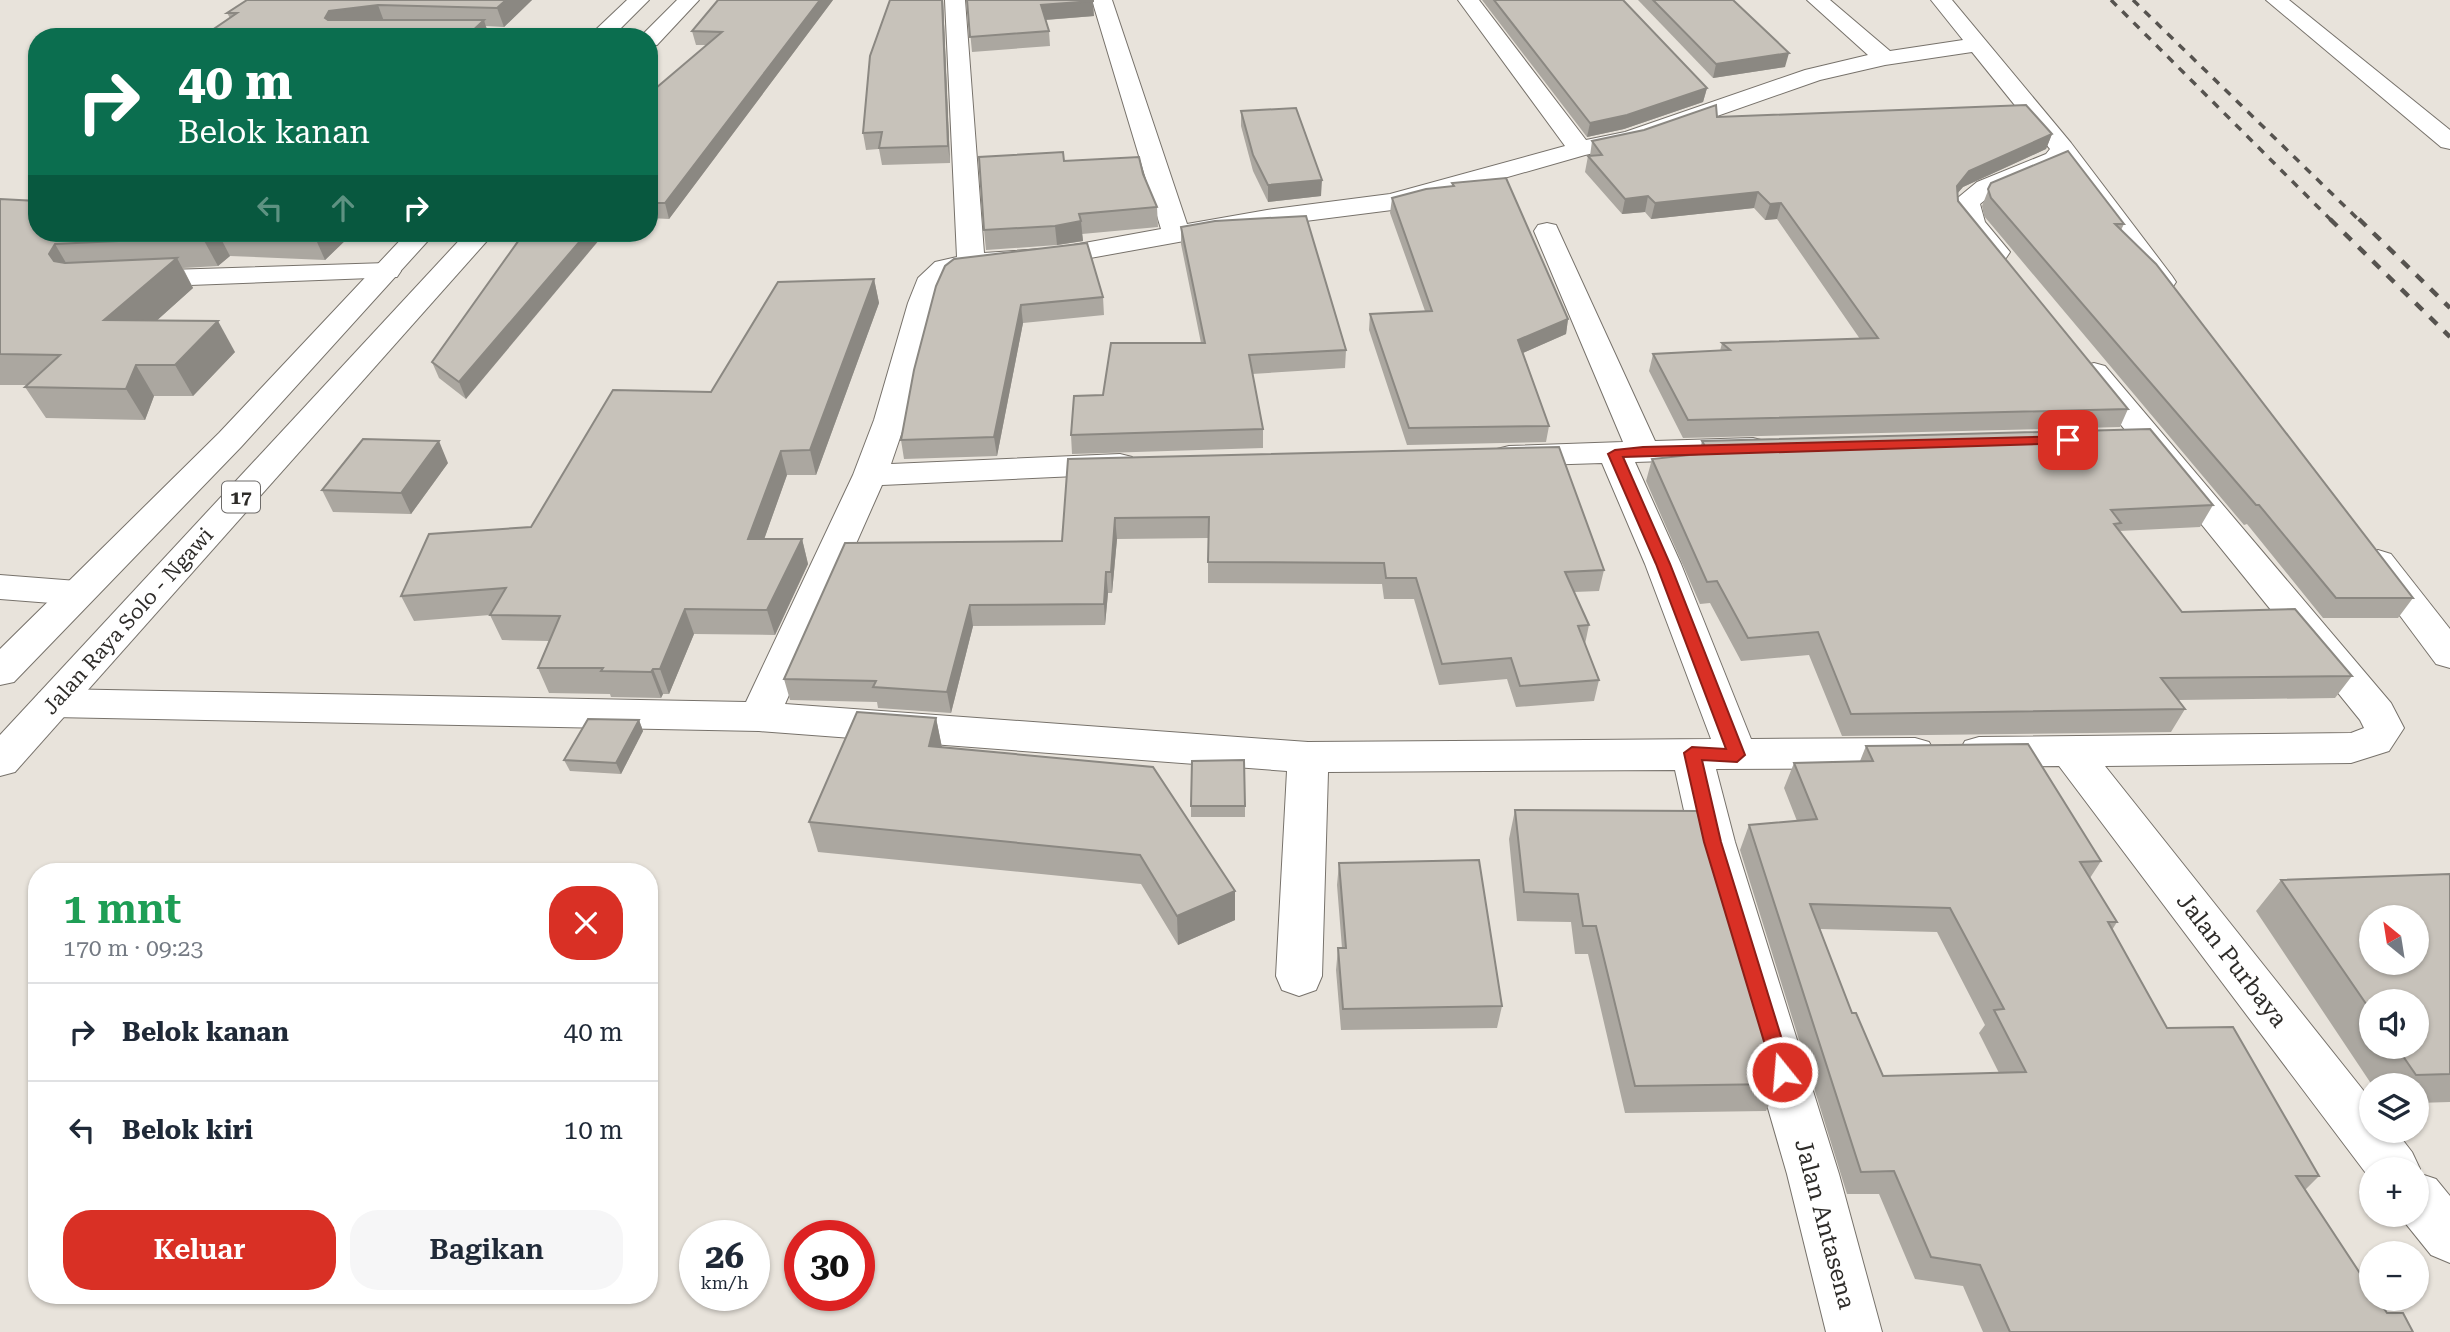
<!DOCTYPE html>
<html lang="id">
<head>
<meta charset="utf-8">
<style>
	body { margin:0; font-family:"Roboto Serif",serif; background:#f6f6f7; color:#1f2937; height:100vh; display:flex; flex-direction:column; font-size:26px; white-space:nowrap }
	* { box-sizing:border-box; margin:0 }
	p { font-size:23px; color:#747a83 }
	.icon { flex:none; width:38px; height:38px; fill:none; stroke:currentColor; stroke-width:2; stroke-linecap:round; stroke-linejoin:round }
	.map { position:relative; flex:1; overflow:hidden }
	.drawer { position:absolute; left:28px; top:863px; width:630px; height:441px; display:flex; flex-direction:column; background:#fff; border-radius:28px; box-shadow:0 2px 5px #0004 }
	.drawer>* { flex:none }
	.hud { position:absolute; left:28px; top:28px; width:630px; height:214px; border-radius:28px; box-shadow:0 2px 5px #0004; background:#0b6e4f; color:#fff; overflow:hidden }
	.needle { width:46px; rotate:330deg }
	.buttons { position:absolute; left:2359px; top:905px; display:grid; gap:14px }
	.buttons a { display:grid; place-items:center; width:70px; height:70px; border-radius:50%; background:#fff; box-shadow:0 2px 5px #0004; font-size:35px }
	.speed { position:absolute; left:679px; top:1220px; display:flex; gap:14px; font-size:35px; font-weight:700; text-align:center }
	.speed>* { display:grid; place-content:center; width:91px; height:91px; border-radius:50%; background:#fff; box-shadow:0 2px 5px #0004; line-height:1 }
	.speed small { font-size:18px; font-weight:400 }
	.speed .limit { border:10px solid #d22; background:#fff; color:#111 }
	.pin { position:absolute; display:grid; place-items:center; width:60px; height:60px; color:#fff; margin:-30px; border-radius:14px; box-shadow:0 4px 10px #0006 }
	.me { position:absolute; width:77px; margin:-38px; rotate:343deg; stroke-linejoin:round; filter:drop-shadow(0 0 5px #0008) }
	.turn { display:flex; align-items:center; gap:24px; height:147px; padding:0 35px; font-size:32px }
	.turn .icon { width:91px; height:91px; stroke-width:2.5 }
	.turn b { display:block; font-size:49px; line-height:60px }
	.lanes { display:flex; align-items:center; height:66px; padding:0 35px; background:#0003; justify-content:center; gap:35px; direction:ltr }
	.lanes .off { opacity:.35 }
	.round { display:grid; place-items:center; flex:none; width:74px; height:74px; border-radius:28px; background:#f6f6f7 }
	.overview { display:flex; align-items:center; justify-content:space-between; height:119px; padding:0 35px }
	h1 { font-size:42px; font-weight:600; line-height:52px; color:#1e9e55 }
	.button { display:flex; gap:14px; margin-top:auto; padding:14px 35px }
	.button a { flex:1; height:80px; border-radius:28px; background:#d93025; color:#fff; font-size:28px; font-weight:600; line-height:80px; text-align:center }
	.button a+a { background:#f6f6f7; color:#1f2937 }
	ul { padding:0; list-style:none }
	li { display:flex; align-items:center; gap:21px; height:98px; padding:0 35px; border-top:2px solid #e0e1e3 }
	li div { flex:1 }
	li b { display:block; font-size:26px }
	li em { font-style:normal }
	.map>svg:first-child { display:block }
	.lines { fill:none; stroke-linecap:round; stroke-linejoin:round }
	.minor-casing { stroke:#77726b; stroke-width:2 }
	.highway-casing { stroke:#77726b; stroke-width:2 }
	.minor { fill:#fff; fill-rule:evenodd }
	.highway { fill:#fff; fill-rule:evenodd }
	.rail-far1 { stroke:#56534f; stroke-width:3.5; stroke-dasharray:8 8; stroke-linecap:butt }
	.rail { stroke:#56534f; stroke-width:4.5; stroke-dasharray:10 10; stroke-linecap:butt }
	.wall { fill:#aba7a0; fill-rule:evenodd }
	.shaded-wall { fill:#8b8882 }
	.building { fill:#c7c2ba; stroke:#8b8882; stroke-width:2; fill-rule:evenodd }
	.route { fill:#d93025; stroke:#8d1f18; stroke-width:2 }
	.labels { text-anchor:middle; dominant-baseline:central; stroke-width:5; stroke-linejoin:round; paint-order:stroke }
	.shield { fill:#fff; stroke:#6d6b69; stroke-width:2 }
	.shield-label { font-size:19px; font-weight:bold; fill:#2e2c29 }
	.street-label { font-size:21px; fill:#2e2c29; stroke:#fff }
	.near-street-label { font-size:24px; fill:#2e2c29; stroke:#fff }
</style>
</head>
<body>
<div class="map">
<svg width="2450" height="1332" viewBox="0 0 2450 1332">
	<rect width="100%" height="100%" fill="#e8e3db"/>
	<g class="lines">
		<defs>
			<g id="minor">
				<path d="M945,0H965L984,253L1057,248L1161,229L1092,0H1112L1187,224L1267,210L1390,194L1565,146L1458,0H1479L1586,140L1625,132L1805,70L1868,55L1807,0H1830L1890,51L1963,40L1931,0H1952L2071,143L2172,276L2176,282L2172,288L2162,290L2152,288L2062,165L1995,192L1980,204L1985,222L2010,252L2006,258C2000,259 1995,261 1989,258C1974,252 1953,217 1954,201L1977,182L2046,154L2050,149L1972,52L1885,65L1820,80L1640,143L1585,155L1392,210L1267,226L1057,264L971,270L955,274L945,282L936,303L906,420L891,464L1120,454L1132,457L1137,464L1132,471L1120,474L882,485L785,704L1308,742L1711,739L1645,564L1602,463L1509,466L1497,463L1493,456L1497,449L1509,446L1623,442L1534,231L1538,225L1547,223L1556,225L1655,441L1753,438L1765,441L1769,448L1765,455L1753,458L1635,462L1681,564L1751,739L1915,738L1929,742L1935,753L1929,764L1915,768L1716,769L1735,842L1839,1174L1882,1332H1826L1787,1174L1691,842L1675,770L1328,772L1322,976L1316,990L1299,996L1282,990L1276,976L1287,771L759,731L53,717L39,713L33,703L39,693L53,689L746,702L853,475L874,420L908,303L918,278L935,262L957,257Z"/>
				<path d="M2266,0H2289L2450,130V149L2441,147Z"/>
				<path d="M385,27L533,30L541,32L544,37H336L339,32Z"/>
				<path d="M387,263L397,265L401,271L397,277L137,287L127,285L123,279L127,273L137,271Z"/>
				<path d="M2094,363L2105,366L2391,703L2404,728L2389,751L2351,763L2105,766L2371,1100V1130H2395L2412,1152L2420,1169L2418,1173L2436,1179L2450,1196V1263L2431,1255L2398,1214H2417V1169H2371V1180L2059,766L1979,767L1965,763L1959,752L1965,741L1979,737L2351,733L2364,728L2360,720L2083,378L2079,372L2083,366Z"/>
				<path d="M2378,550L2391,554L2450,629V668L2436,664L2360,562L2365,554Z"/>
				<path d="M0,575L77,581L90,584L95,593L90,602L77,605L0,599Z"/>
			</g>
			<g id="highway">
				<path d="M627,0H649L612,37H588Z"/>
				<path d="M677,0H699L657,45L649,46V37H640Z"/>
				<path d="M407,233H435L241,447L14,682L0,685V649L219,433Z"/>
				<path d="M466,233H494L15,772L0,776V735Z"/>
			</g>
		</defs>
		<use href="#minor" class="minor-casing"/>
		<use href="#highway" class="highway-casing"/>
		<use href="#minor" class="minor"/>
		<use href="#highway" class="highway"/>
		<g class="rail-far1">
			<path d="M2111,0L2332,221"/>
			<path d="M2133,0L2360,221"/>
		</g>
		<g class="rail">
			<path d="M2330,219L2450,337"/>
			<path d="M2359,219L2450,308"/>
		</g>
	</g>
	<g class="wall">
		<path d="M247,0H532L504,27L486,26L489,37H202L230,18L227,13Z"/>
		<path d="M833,0L669,219L649,218V94L707,45H696L692,31Z"/>
		<path d="M943,0L950,163L882,165L879,149L866,150L863,133Z"/>
		<path d="M967,0L1094,16L1046,20L1049,31L1050,46L972,52Z"/>
		<path d="M1482,0H1623L1707,88L1703,102L1624,129L1587,137Z"/>
		<path d="M1638,0H1733L1785,67L1713,78Z"/>
		<path d="M1241,111L1321,196L1268,202L1253,171L1241,126Z"/>
		<path d="M1717,117L2052,134L2046,149L1963,187L1957,193L1958,201L2128,409L2120,427L1683,438L1649,371L1653,354L1720,351L1722,343L1860,339L1777,219L1765,220L1754,208L1651,219L1645,212L1622,214L1585,172L1588,156H1590L1592,141Z"/>
		<path d="M1064,161L1143,174L1157,207L1158,227L1082,234L1083,241L1057,245L986,250L984,230Z"/>
		<path d="M1452,183L1568,319L1566,334L1523,353L1549,426L1546,442L1407,445L1369,330L1370,314L1425,311L1390,213L1392,198L1452,186Z"/>
		<path d="M1991,183L2124,224L2121,230L2413,598L2398,618H2323L2247,524L2244,525L1984,216L1982,206Z"/>
		<path d="M0,199L37,233H362L361,234H352L325,260L230,256L218,266L183,268L193,288L157,320L235,352L193,396H154L145,420L46,418L25,387L27,385H0Z"/>
		<path d="M1181,227L1346,350L1345,368L1252,374L1263,429V448L1072,454L1071,435L1103,395L1201,343L1181,244Z"/>
		<path d="M524,233L466,399L439,378L432,362Z"/>
		<path d="M874,279L879,303L816,475H787L764,539H802L808,564L775,635L694,634L669,694H663L661,698L611,697L610,694L549,693L538,668L549,641L502,640L490,615L414,621L401,596L531,527L711,392Z"/>
		<path d="M936,286L1103,297L1104,315L1023,323L997,456L904,459L901,440Z"/>
		<path d="M1702,441L2213,505L2200,527L2119,531L2182,612L2352,676L2335,698L2179,700L2185,709L2171,732L1842,736L1809,655L1741,661L1710,603L1700,604L1646,481L1652,459L1699,454Z"/>
		<path d="M1068,459L1604,570L1599,591L1574,592L1589,625L1585,644L1599,680L1594,701L1516,707L1507,679L1439,685L1414,599H1384L1382,584L1208,583V538L1117,539L1112,593H1108L1105,625L973,626L951,713L878,708L877,702L790,700L784,679L1062,541Z"/>
		<path d="M448,463L411,514L333,512L322,490Z"/>
		<path d="M936,718L942,747L1153,767L1235,920L1178,945L1141,884L818,852L809,822Z"/>
		<path d="M639,720L643,731L621,774L570,771L564,760Z"/>
		<path d="M1866,746L2101,861L2090,878L2117,922L2112,930L2167,1028L2319,1176L2305,1190L2387,1313L2413,1332H1983L1963,1286L1915,1279L1879,1194H1847L1740,850L1749,825L1797,821L1784,788L1794,763L1860,761ZM1820,929L1937,932L1985,1025L1979,1033L1999,1073L1883,1076L1852,1013Z"/>
		<rect x="1191" y="806" width="54" height="11"/>
		<path d="M1515,810L1779,1084L1766,1111L1625,1113L1588,954H1575L1571,922L1517,921L1509,839Z"/>
		<path d="M1339,863L1502,1006L1497,1028L1341,1030L1336,970L1338,948H1342L1337,885Z"/>
		<path d="M2450,874V1102L2417,1103V1085H2372L2256,911L2281,880ZM2371,1001L2417,1046H2371Z"/>
	</g>
	<g class="shaded-wall">
		<path d="M506,0H532L504,27L497,8Z"/>
		<path d="M820,0H833L669,219L665,203Z"/>
		<path d="M942,0H943L950,163L948,146Z"/>
		<path d="M1093,1L1094,16L1043,20L1041,5Z"/>
		<path d="M378,5L385,24L337,31L325,18L329,11Z"/>
		<path d="M484,20L489,37H466Z"/>
		<path d="M1789,53L1785,67L1713,78L1716,64Z"/>
		<path d="M1707,88L1703,102L1624,129L1587,137L1590,123Z"/>
		<path d="M2052,134L2046,149L1963,187L1951,201L1957,186L1969,171Z"/>
		<path d="M1322,180L1321,196L1268,202V185Z"/>
		<path d="M1758,192L1754,208L1651,219L1655,203Z"/>
		<path d="M1648,196L1645,212L1622,214L1625,199Z"/>
		<path d="M1781,203L1777,219L1765,220L1770,204Z"/>
		<path d="M1081,221L1083,241L1057,245L1055,226Z"/>
		<path d="M207,233H218L230,256L218,266L202,237Z"/>
		<path d="M313,233H351L352,234L325,260Z"/>
		<path d="M587,233H605L466,399L459,382Z"/>
		<path d="M55,244L72,273L67,283L49,254Z"/>
		<path d="M177,258L193,288L123,351L104,320Z"/>
		<path d="M874,279L879,303L816,475L810,450Z"/>
		<path d="M1021,305L1023,323L997,456L994,437Z"/>
		<path d="M1568,319L1566,334L1516,356L1518,340Z"/>
		<path d="M218,321L235,352L193,396L175,365Z"/>
		<path d="M136,365L154,396L145,420L126,389Z"/>
		<path d="M439,441L448,463L411,514L401,493Z"/>
		<path d="M781,451L787,475L755,565L748,539Z"/>
		<path d="M1115,518L1117,539L1112,593L1111,572Z"/>
		<path d="M802,539L808,564L775,635L767,610Z"/>
		<path d="M1106,572L1108,593L1105,625L1104,604Z"/>
		<path d="M970,605L973,626L951,713L947,692Z"/>
		<path d="M685,609L694,634L669,694L660,669Z"/>
		<path d="M653,669L663,694L661,698L651,672Z"/>
		<path d="M936,718L942,748L929,746Z"/>
		<path d="M639,720L643,731L621,774L616,763Z"/>
		<path d="M1235,891V920L1178,945L1177,916Z"/>
	</g>
	<g class="building">
		<path d="M247,0H506L497,8L378,5L329,11L325,18L328,20H484L466,37H202L237,13H227Z"/>
		<path d="M718,0H820L665,203H649V94L722,32L692,31Z"/>
		<path d="M890,0H942L948,146L879,148L882,132L863,133L870,56Z"/>
		<path d="M967,0H1093V1L1041,5L1049,31L970,37Z"/>
		<path d="M1494,0H1623L1707,88L1627,115L1590,123Z"/>
		<path d="M1653,0H1733L1789,53L1716,64Z"/>
		<path d="M1716,105L1717,117L2026,105L2052,134L1969,171L1957,186L1958,201L2128,409L1688,420L1653,354L1730,350L1722,343L1878,338L1781,203L1770,204L1758,192L1655,203L1648,196L1625,199L1588,156L1602,155L1592,141L1644,130Z"/>
		<path d="M1296,108L1322,180L1268,185L1253,155L1241,111Z"/>
		<path d="M2068,151L2124,224H2115L2156,264L2413,598H2336L2259,505H2256L1991,198L1988,189L1991,183Z"/>
		<path d="M1063,152L1064,161L1139,157L1143,174L1157,207L1079,214L1081,221L1055,226L984,230L979,157Z"/>
		<path d="M1506,178L1568,319L1518,340L1549,426L1409,428L1370,314L1432,311L1392,198L1426,189L1454,186L1452,183Z"/>
		<path d="M0,199L37,201V233H207L202,237L55,244L49,254L54,261L65,263L177,258L104,320L218,321L175,365H136L126,389L25,387L60,355L0,354Z"/>
		<path d="M1306,216L1346,350L1249,355L1263,429L1071,435L1074,396L1103,395L1111,343H1205L1181,227L1215,221Z"/>
		<path d="M524,233H587L459,382L432,362Z"/>
		<path d="M1087,243L1103,297L1021,305L994,437L901,440L914,370L936,286L945,266L954,259Z"/>
		<path d="M874,279L810,450L781,451L748,539H802L767,610L685,609L660,669H653L651,672L601,671L603,668H538L560,616L490,615L506,588L401,596L429,534L531,527L613,390L711,392L778,282Z"/>
		<path d="M2150,429L2213,505L2111,510L2121,523L2114,524L2182,612L2295,609L2352,676L2161,678L2185,709L1851,714L1818,632L1748,638L1717,581L1707,582L1652,459L1709,453L1702,441Z"/>
		<path d="M363,439L439,441L401,493L322,490Z"/>
		<path d="M1559,447L1604,570L1565,572L1589,625L1578,626L1599,680L1520,686L1511,658L1442,664L1416,578H1386L1384,563L1208,562L1209,517L1115,518L1111,572H1106L1104,604L970,605L947,692L873,687L876,681L784,679L845,543L1062,541L1068,459Z"/>
		<path d="M857,712L936,718L929,746L1153,767L1235,891L1177,916L1140,855L809,822Z"/>
		<path d="M588,719L639,720L616,763L564,760Z"/>
		<path d="M2028,744L2101,861L2080,862L2117,922H2108L2167,1028L2233,1027L2319,1176H2296L2371,1290V1298H2377L2387,1313H2403L2413,1332H2010L1980,1265L1931,1257L1894,1171L1861,1172L1749,825L1817,819L1794,763L1873,761L1866,746ZM1810,904L1950,908L2004,1009L1994,1010L2026,1072L1883,1076L1856,1013H1852Z"/>
		<path d="M1244,760L1245,806H1191L1192,761Z"/>
		<path d="M1515,810L1697,811L1779,1084L1635,1086L1596,926H1583L1578,894L1524,892Z"/>
		<path d="M1479,860L1502,1006L1343,1009L1338,948H1346L1339,863Z"/>
		<path d="M2450,874V1074L2416,1075L2396,1046H2417V1001H2371V1011L2281,880ZM2371,917H2417V962H2371Z"/>
	</g>
	<path class="route" d="M2068,436L2075,440L2073,443L1623,457L1670,564L1745,755L1737,762L1702,760L1721,842L1792,1072L1789,1078L1782,1081L1775,1078L1704,842L1684,753L1692,747L1726,749L1656,564L1608,454L1615,450L1643,447Z"/>
	<g class="labels">
		<rect class="shield" x="222" y="481.5" width="38" height="31" rx="5"/>
		<g class="shield-label">
			<text x="241" y="497">17</text>
		</g>
		<g class="street-label">
			<text transform="translate(128 621) rotate(-48)">Jalan Raya Solo - Ngawi</text>
		</g>
		<g class="near-street-label">
			<text transform="translate(2232 960) rotate(52)">Jalan Purbaya</text>
			<text transform="translate(1825 1224) rotate(75)">Jalan Antasena</text>
		</g>
	</g>
</svg>
<div class="buttons">
<a><svg class="needle" viewBox="-14 -14 28 28"><path d="M0-13l5 13h-10z" fill="#e53935"/><path d="M0 13l5-13h-10z" fill="#747a83"/></svg></a>
<a><svg class="icon" aria-label="sound" viewBox="0 0 24 24"><path d="M4 9h4l5-4v14l-5-4H4zM17 9q2 3 0 6"/></svg></a>
<a><svg class="icon" aria-label="layers" viewBox="0 0 24 24"><path d="M12 4l9 5-9 5-9-5zM3 14l9 5 9-5"/></svg></a>
<a>+</a>
<a>−</a>
</div>
<div class="speed"><div>26<small>km/h</small></div><div class="limit">30</div></div>
<div class="pin" style="left:2068px;top:440px;background:#d93025"><svg class="icon" aria-label="arrive" viewBox="0 0 24 24"><path d="M6 21V4h12l-3 4 3 4H6"/></svg></div>
<svg class="me" style="left:1782px;top:1072px" viewBox="-20 -20 40 40"><circle r="17" fill="#d93025" stroke="#fff" stroke-width="3"/><path d="M0-11L8 9 0 5-8 9z" fill="#fff"/></svg>
<div class="hud">
<div class="turn"><svg class="icon" aria-label="right" viewBox="0 0 24 24"><path d="M7 20v-9h11M14 6l5 5-5 5"/></svg><div><b>40 m</b>Belok kanan</div></div>
<div class="lanes"><svg class="icon off" aria-label="left" viewBox="0 0 24 24"><path d="M17 20v-9H6M10 6l-5 5 5 5"/></svg><svg class="icon off" aria-label="ahead" viewBox="0 0 24 24"><path d="M12 20V5M6 11l6-6 6 6"/></svg><svg class="icon" aria-label="right" viewBox="0 0 24 24"><path d="M7 20v-9h11M14 6l5 5-5 5"/></svg></div>
</div>
<section class="drawer">
<div class="overview"><div><h1>1 mnt</h1><p>170 m · 09:23</p></div><a class="round" style="background:#d93025;color:#fff"><svg class="icon" aria-label="close" viewBox="0 0 24 24"><path d="M6 6l12 12M18 6L6 18"/></svg></a></div>
<ul>
<li><svg class="icon" aria-label="right" viewBox="0 0 24 24"><path d="M7 20v-9h11M14 6l5 5-5 5"/></svg><div><b>Belok kanan</b></div><em>40 m</em></li>
<li><svg class="icon" aria-label="left" viewBox="0 0 24 24"><path d="M17 20v-9H6M10 6l-5 5 5 5"/></svg><div><b>Belok kiri</b></div><em>10 m</em></li>
</ul>
<div class="button"><a>Keluar</a><a>Bagikan</a></div>
</section>
</div>
</body>
</html>
